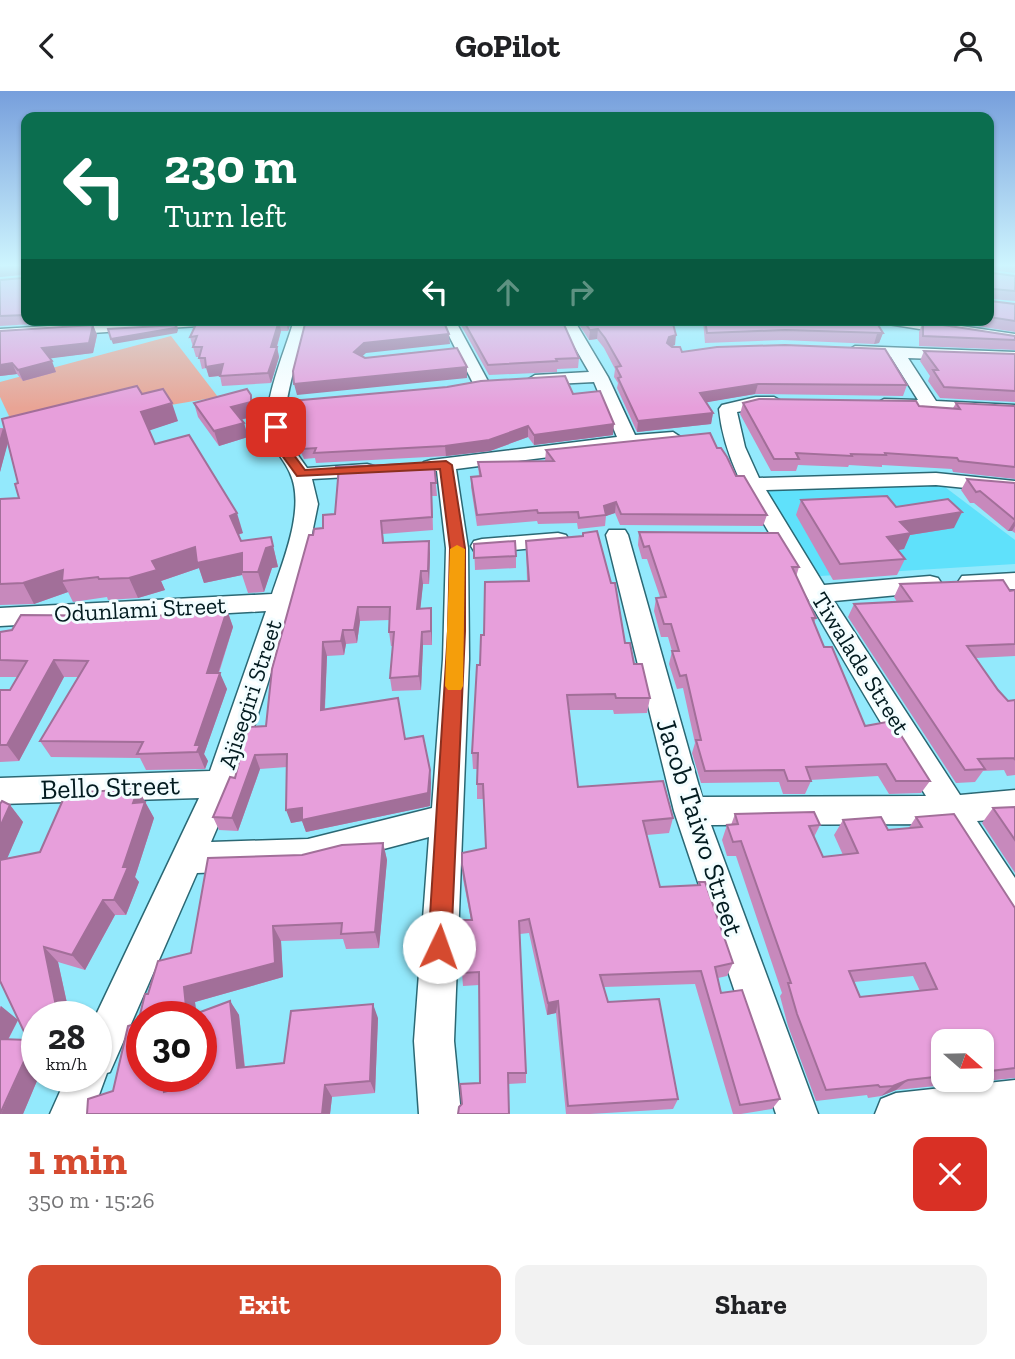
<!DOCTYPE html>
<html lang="en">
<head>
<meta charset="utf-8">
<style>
	body { margin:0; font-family:"Zilla Slab",serif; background:#f2f2f2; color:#202124; height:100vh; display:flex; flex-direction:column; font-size:26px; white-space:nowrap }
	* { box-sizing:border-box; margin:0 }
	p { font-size:23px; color:#757577 }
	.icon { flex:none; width:38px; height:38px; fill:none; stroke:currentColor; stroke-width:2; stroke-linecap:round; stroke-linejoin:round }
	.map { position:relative; height:1023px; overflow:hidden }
	.side { display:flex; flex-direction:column; background:#fff; flex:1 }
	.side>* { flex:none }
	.banner { position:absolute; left:21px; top:21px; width:973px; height:214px; border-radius:14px; box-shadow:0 2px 5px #0004; background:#0b6e4f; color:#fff; overflow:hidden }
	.needle { width:46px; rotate:110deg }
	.buttons { position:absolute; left:931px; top:938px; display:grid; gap:14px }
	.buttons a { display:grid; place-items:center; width:63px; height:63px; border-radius:14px; background:#fff; box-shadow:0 2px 5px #0004; font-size:35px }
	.speed { position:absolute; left:21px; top:910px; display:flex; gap:14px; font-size:35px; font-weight:700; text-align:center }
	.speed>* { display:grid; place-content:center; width:91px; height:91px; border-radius:50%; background:#fff; box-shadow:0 2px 5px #0004; line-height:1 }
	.speed small { font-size:18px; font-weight:400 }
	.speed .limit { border:10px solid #d22; background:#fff; color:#111 }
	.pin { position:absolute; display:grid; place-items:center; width:60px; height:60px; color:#fff; margin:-30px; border-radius:14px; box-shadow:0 4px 10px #0006 }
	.me { position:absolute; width:77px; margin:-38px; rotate:3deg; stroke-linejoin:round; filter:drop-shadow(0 0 5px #0008) }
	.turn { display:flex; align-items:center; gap:24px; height:147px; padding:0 28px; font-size:32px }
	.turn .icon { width:91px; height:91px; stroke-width:2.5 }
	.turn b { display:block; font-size:49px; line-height:60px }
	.lanes { display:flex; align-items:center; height:66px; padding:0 28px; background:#0003; justify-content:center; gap:35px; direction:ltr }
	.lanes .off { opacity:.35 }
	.round { display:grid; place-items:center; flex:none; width:74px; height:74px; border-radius:14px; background:#f2f2f2 }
	.summary { display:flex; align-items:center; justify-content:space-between; height:119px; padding:0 28px }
	h1 { font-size:42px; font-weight:700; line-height:52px; color:#d54a2f }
	.cta { display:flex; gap:14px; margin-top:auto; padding:14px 28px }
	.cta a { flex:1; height:80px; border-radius:14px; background:#d54a2f; color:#fff; font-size:28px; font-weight:700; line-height:80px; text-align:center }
	.cta a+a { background:#f2f2f2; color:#202124 }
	header { display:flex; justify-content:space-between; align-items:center; height:91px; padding:0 28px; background:#fff; font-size:32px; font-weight:700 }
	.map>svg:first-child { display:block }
	.built { fill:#5fe1fb }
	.green { fill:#e9a495 }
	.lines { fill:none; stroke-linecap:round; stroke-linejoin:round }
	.minor-casing { stroke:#2b6874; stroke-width:3 }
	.minor { fill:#fff; fill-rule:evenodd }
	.wall { fill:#c789bc; fill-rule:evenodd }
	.shaded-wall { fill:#a26f99 }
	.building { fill:#e79fdb; stroke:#a26f99; stroke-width:2; fill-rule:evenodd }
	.route { fill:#d54a2f; stroke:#8a301f; stroke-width:2 }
	.slow { fill:#f59e0b }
	.labels { text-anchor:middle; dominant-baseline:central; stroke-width:6; stroke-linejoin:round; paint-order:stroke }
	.street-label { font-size:24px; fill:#031b20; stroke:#f3fdff }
	.near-street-label { font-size:28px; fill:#031b20; stroke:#f3fdff }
</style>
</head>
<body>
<header><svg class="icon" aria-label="back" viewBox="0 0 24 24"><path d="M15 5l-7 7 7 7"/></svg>GoPilot<svg class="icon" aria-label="person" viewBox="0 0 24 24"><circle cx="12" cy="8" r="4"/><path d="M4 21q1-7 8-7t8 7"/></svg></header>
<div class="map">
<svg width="1015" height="1023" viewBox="0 0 1015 1023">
	<rect width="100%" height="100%" fill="#93e9fc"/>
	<path class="built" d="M937,390L1015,449V473L820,485L762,392Z"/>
	<path class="green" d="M171,245L218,306L16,340L0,306V291Z"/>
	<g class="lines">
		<defs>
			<g id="minor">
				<path d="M152,229H236L229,233L0,248V238Z"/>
				<path d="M294,229H308C301,256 281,312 286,338C289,353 298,364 307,377L367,373L374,375L377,379L374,383L367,385L312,388L318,413L307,467L236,693L211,751L308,748L432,717L443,568L446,457L437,380L424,379L421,375L424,371L431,369L617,346L594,291L535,294L527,289L535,284L589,281L559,229H574L608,286L635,344L673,341L682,347L673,353L628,356L456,378L468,457L469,568L454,950L461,1023H419L414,950L429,746L308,778L197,782L110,981L107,982L92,1023H50L67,985H96L95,926L199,707L0,713V687L210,680L266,520L0,535V517L272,503C283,470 306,416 290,382C283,365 267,354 267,334C266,302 285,260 294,229Z"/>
				<path d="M441,229H455L489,292L487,296H475Z"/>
				<path d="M881,229H920L1015,243V253L888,233Z"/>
				<path d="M855,255L1015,261V271L908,267L936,310L1015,314V324L878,317L875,313L884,308L918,309L891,266L849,263L847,260Z"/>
				<path d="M756,306H774L783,311C776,318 750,318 737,321L745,356L759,387L936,382L1015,390V402L936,394L766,399L824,494L930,485L938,487L942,493L938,499L930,501L834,510L960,704L1015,699V727L977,730L1015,787V834L1003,829L943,733L711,734L818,1023H776L674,720L606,444L609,439H625L628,444L702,706L926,705C879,630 834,553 790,477C761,426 725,378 719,318L722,314Z"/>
				<path d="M558,442L566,444L569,449L566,454L482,462L474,460L471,455L474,450L482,448Z"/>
				<path d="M1015,482V498L970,499L962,497L958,491L962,485Z"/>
				<path d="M1015,989V1023H875L881,1008L896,1002Z"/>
			</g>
		</defs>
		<use href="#minor" class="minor-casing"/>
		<use href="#minor" class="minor"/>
	</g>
	<g class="wall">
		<path d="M0,174H26V229H100L0,235V189L22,187L25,185L24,184L0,186Z"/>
		<path d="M989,174H1015V182L990,179L993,182L1015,185V210L991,208V210L1015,213V241L938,229H989Z"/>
		<path d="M198,229H292L288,240H281L277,256L279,266L271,292L222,295L220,285L209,286L206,277L202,278L199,266H196L190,246Z"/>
		<path d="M458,229H562L579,267L578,277L557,278V281L489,284Z"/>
		<path d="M576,229H672L675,254L671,255L682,261L907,294L903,305L755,303L706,311L713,322L711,333L637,341L617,297L618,292L614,286L615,278L604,257L597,248L589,249Z"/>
		<path d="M694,229H875L883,242L879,252L874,253L782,249L705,252L703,230Z"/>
		<path d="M923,231L1015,245V259L919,255V241Z"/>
		<path d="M93,234L97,244L93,262L49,267L56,281L23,290L17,283L0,285V240Z"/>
		<path d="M924,260L1015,263V311L940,307L928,290L930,285L920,270Z"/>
		<path d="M142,303L178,330L149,339L155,353L243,442L238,444L241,450L271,446L278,476L272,477L264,501L248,502L242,484L204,492L199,477L161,490L165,499L138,507L108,509L107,506L73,511L68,501L34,513L0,514V408L19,407L18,392L8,350L0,381V337H3L6,343Z"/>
		<path d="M573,303L613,344L534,354L528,346L490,360L446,365L316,372L315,367L304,368L289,335L287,325Z"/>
		<path d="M194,312L255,318V325L241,329L244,332L248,346L219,355L198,326Z"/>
		<path d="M743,312L919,315L953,317L956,312L1015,315V388L953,381L952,378L882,374V376L849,374L848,376L798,374L796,380H771L740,323Z"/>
		<path d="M717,357L736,385L767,424L763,435L620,434L615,422L606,425L605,435L578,438L577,432L538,433L537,430L477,435L471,396V386L479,385L478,371L545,370L546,359Z"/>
		<path d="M434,372L437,405H432L433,439L383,443L384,451L429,450L430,463L429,493H423L420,518L432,531V554H423L421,599L392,600L390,587L393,555H391L389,541L390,529L360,530L357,552L346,553L344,564L327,565L325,618L405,648L430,679L431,692L430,715L306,741L302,730L291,732L287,676L260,678L238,740L219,739L213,726L266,635L313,444L323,437L335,423L338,389L335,376Z"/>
		<path d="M967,388L1015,392V442L1012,440H1008L974,412H970L961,399Z"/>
		<path d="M801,409L896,416L954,437L910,444L904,458L898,459L905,468L897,484L833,489L796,424Z"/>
		<path d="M639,441L799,476L796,486L816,527L814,532L824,556L865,635L930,690L921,702L889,703L878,685L810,689L811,690L805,703H783L779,691L701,692L692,662L695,652L683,597L677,598L669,573L672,560L668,546H661L654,520L656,507L660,506L647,468H642L638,454Z"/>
		<path d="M583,442L625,552L650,607L647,622L614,623L613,619H568L578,696L673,727L669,742L647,744L660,796L698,794L699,791L733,872L727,885L718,887L721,902L780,1008L772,1018L741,1023H733L695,893L604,896L608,911L678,1008L673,1018L590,1023H566L556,922L547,924L529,842L520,843L526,982V992L508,993L462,1013L480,992L479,894L463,895L462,882L471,829L463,788L462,774L486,757L484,708H477V678H473L472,662L484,544L527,490L526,450L582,445Z"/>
		<path d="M474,453L516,465V477L475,479Z"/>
		<path d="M900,493L1015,499V565L976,567L998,599L1008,610L1015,609V684L1007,685L1004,679L983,680L975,691L956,692L848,526L854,513L897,511L894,506Z"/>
		<path d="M227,519L233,536L219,582L227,598L204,663L208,670L205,678L146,679L140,667L51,666L40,650L78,586H64L19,670L0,671V599H10L17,586H0V541L155,525Z"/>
		<path d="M138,698L154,727L135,786L139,791L126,824H115L85,879L58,871L70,926H37V985H39L23,1023H0V915L18,929L8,949H28L0,890V713L2,710L10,714L23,731L7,767L40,761L66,702Z"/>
		<path d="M1015,716V782L982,732L993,717Z"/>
		<path d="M735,723L820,734L814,746L823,766L843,764L834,744L843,729L888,739L908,738L916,726L1015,817V987L896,999L881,1005L868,1007L867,1004L816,1010L788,935L780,905L782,902L736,765H727L722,749L727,734H731ZM913,885L920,900L860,906L854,891ZM943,950H982V989H943Z"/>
		<path d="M383,752L387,769L379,857L346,858L343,848L281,850L283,886L195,911L196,922L230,910L239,924L245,976L284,972L378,927L375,1002L332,1006L330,1023H87L113,1000L138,932L148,903L191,862L302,764ZM201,926L198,992L177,998V985H142Z"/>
	</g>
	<g class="shaded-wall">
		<path d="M22,174L26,183L0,186V177Z"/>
		<path d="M286,229H292L288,240Z"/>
		<path d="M279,230L281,240L276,258L277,256L279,266L271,292L268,282L271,256Z"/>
		<path d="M93,234L97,244L93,262L46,268L42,257Z"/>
		<path d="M177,234L178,239L177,242L113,253L111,248Z"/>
		<path d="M598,238L597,248L589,249L590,239Z"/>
		<path d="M883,242L879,252L874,253L877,243Z"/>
		<path d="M449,243L450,253L366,262L356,271L354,261L364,252Z"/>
		<path d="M676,244L675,254L668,257L667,252L669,246Z"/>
		<path d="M52,270L56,281L23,290L18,279Z"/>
		<path d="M12,272L17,283L0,285V274Z"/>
		<path d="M223,273L226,284L209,286L206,276Z"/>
		<path d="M467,276V287L297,304L294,293Z"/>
		<path d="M758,293L755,303L697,313L700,302Z"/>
		<path d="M251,304L255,318V325L235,330L231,316Z"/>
		<path d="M172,312L178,330L148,340L141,321Z"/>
		<path d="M713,322L711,333L637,341L638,330Z"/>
		<path d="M244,332L248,346L219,355L214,340Z"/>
		<path d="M614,333L613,344L534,354V344Z"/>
		<path d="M528,335V346L490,360L446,365L445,355Z"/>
		<path d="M3,337L9,348L0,381V347Z"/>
		<path d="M616,411L615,422L606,425L604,415Z"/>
		<path d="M962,421L954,437L910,444L904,458L881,462L887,446L900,431Z"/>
		<path d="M237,422L243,442L236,444L230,425Z"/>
		<path d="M1015,429V435L1012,440H1008Z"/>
		<path d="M271,446L278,476L272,477L264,501L258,481L266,457Z"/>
		<path d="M429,450L430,463L429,493L428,480Z"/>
		<path d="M195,456L242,462V484L204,492L199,477L161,490L165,499L138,507L129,487L152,470Z"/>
		<path d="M63,479L62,490L68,501L34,513L23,492Z"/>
		<path d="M421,480L423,493L419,531L417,518Z"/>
		<path d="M358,516L360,530L357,552L354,539Z"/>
		<path d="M431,517L432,531V554L431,540Z"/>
		<path d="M227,519L233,536L213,598L207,582Z"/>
		<path d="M343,539L346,553L344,564L341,550Z"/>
		<path d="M422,541L423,554L421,599L419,585Z"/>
		<path d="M323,551L327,565L324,632L321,619Z"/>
		<path d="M54,569L64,586L19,670L7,654Z"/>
		<path d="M220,582L227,598L204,663L208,670L205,678L195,654Z"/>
		<path d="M255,664L260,678L238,740L232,727Z"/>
		<path d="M430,679L431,692L430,715L306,741L302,730L291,732L286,719Z"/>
		<path d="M138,698L154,727L135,786L139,791L126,824L114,809L123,776L133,712Z"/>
		<path d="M10,714L23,731L0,784V736Z"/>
		<path d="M383,752L387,769L379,857L375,841Z"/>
		<path d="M103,809L115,824L85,879L72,864Z"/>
		<path d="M273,835L281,850L283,886L195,911L197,926H187L184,896Z"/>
		<path d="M44,856L58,871L70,926H49Z"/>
		<path d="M230,910L239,924L246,990L237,977Z"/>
		<path d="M558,910L556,922L547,924L548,912Z"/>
		<path d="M373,913L378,927L375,1002L370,990Z"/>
		<path d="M1,915L18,929L2,960L0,958V918Z"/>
		<path d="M37,942V985H39L23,1023H1Z"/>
		<path d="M164,985H177L176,1013L164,1001Z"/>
		<path d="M908,989L896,999L881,1005L893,995Z"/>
		<path d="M325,994L332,1006L330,1023H322Z"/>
	</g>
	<g class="building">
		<path d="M0,174H26V224L0,225V189L22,187L25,185L22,174L0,177Z"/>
		<path d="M989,174H990V180L993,182L1015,185V200L993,198L990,201L991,210L1015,213V230L989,226Z"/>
		<path d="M198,229H286L279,230L271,256H277L268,282L220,285L223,273L206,276L205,267H199L202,256H193L197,245L190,246Z"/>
		<path d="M306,229H443L449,243L364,252L354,261L365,267L457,257L467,276L294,293L293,280Z"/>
		<path d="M463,229H562L579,267L556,268L557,270L488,274Z"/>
		<path d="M583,229H672L676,244L669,246L667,252L672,256H680L682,261L717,256L785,254L885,258L907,294L758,293L700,302L713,322L638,330L618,287L621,286L616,276L621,275L605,247L598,238L590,239Z"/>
		<path d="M705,229H875L883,242L785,239L707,242Z"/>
		<path d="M923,231L1015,245V249L923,245Z"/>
		<path d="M93,234L89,252L42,257L52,270L18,279L12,272L0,274V240Z"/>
		<path d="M177,234L175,237L111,248L108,238Z"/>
		<path d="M924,260L1015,263V300L944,296L933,279H938Z"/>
		<path d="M565,285L573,303L600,300L614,333L534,344L528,335L489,349L445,355L314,362L316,357L302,358L287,325L291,310L447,296L481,290Z"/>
		<path d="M137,295L142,303L163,298L172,312L141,321L155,353L189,344L237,422L230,425L241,450L271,446L273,455L266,457L258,481H242V462L197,472L195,456L152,470L157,479L129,487L99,488L98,486L62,490L63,479L23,492L0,493V408L19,407L15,393L18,392L2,328Z"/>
		<path d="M247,298L251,304V311L231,316L244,332L214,340L194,312Z"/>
		<path d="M759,308L916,310L919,315L960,318L956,312L1015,315V376L959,370L957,367L885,362L886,364L851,363L852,365L796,362L799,368H774L743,312Z"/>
		<path d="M710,342L717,357H721L727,366L736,385H744L767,424L621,423L616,411L604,415L606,424L579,427L578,421L538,422L537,419L477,424L471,386L481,385L478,371L554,370L546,359Z"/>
		<path d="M434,372L436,392H431L432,426L381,430L383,452L429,450L428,480H421L417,518L431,517V540L422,541L419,585L390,587L394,541H389L390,516H358L354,539H343L341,550L323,551L321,619L398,607L405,648L423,645L430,679L428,702L302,729V717L286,719L287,663L255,664L232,727L213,726L230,686L235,687L248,636L266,635L272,578L309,444H313L314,438L323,437V424L335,423L339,376H335Z"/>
		<path d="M967,388L1015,392V429L980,400L976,401Z"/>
		<path d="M887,405L896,416L948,408L962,421L900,431L911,442L887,446L905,468L840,473L801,409Z"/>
		<path d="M597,440L611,492H615L625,552H630L634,573H642L650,607H616L615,603L567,604L578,696L663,690L673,727L643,730L660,796L700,794L699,791H705L733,872L715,876L721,902L742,899L780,1008L740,1014L701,880L600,884L608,911L659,908L678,1008L568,1015L558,910L548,912L529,828L519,830L526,982H508L509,1023H458L459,1016L462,1013L460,993L480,992L479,881L462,882V829H472L462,774V762L486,757L483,693H477L478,662H472L477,574H480L481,544H484L485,491L529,490L526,450L583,445V442Z"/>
		<path d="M639,441L778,442L799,476H792L816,527H812L824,556H832L865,635L892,630L930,690H896L886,673L806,676L811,690H788L784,679L705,680L696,649H701L686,584L680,585L672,560H679L671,533H664L656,507L666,506L649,455L644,456Z"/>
		<path d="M515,450L516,465L474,467V453Z"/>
		<path d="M1003,489L1010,500L1015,499V553L967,555L998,599L1008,610L1015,609V669L1014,667L978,668L985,678L965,679L854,513L912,510L900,493Z"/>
		<path d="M227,519L207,582H220L195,654H200L197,661L137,663L143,651L40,650L88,570L54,569L7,654H0V599H10L27,570L0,569V541L12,539L21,524L155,525Z"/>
		<path d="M138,698L133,712L145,711L123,776H128L114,809H103L72,864L44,856L57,920L49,926H37V942L0,1023V948L28,949L0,890V769L40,761L66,702Z"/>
		<path d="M2,710L10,714L0,736V713Z"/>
		<path d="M1015,716V749L993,717Z"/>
		<path d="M814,721L820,734L809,735L823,766L858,762L843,729L881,726L888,739L922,736L916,726L954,723L1015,817V977L982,981V950H943V985L908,989L893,995L880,996L878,994L826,999L797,923L788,892H791L741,750L733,751L727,734L738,733L735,723ZM925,872L937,898L860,906L849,880Z"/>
		<path d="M383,752L375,841L341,843L342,832L273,835L275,872L184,896L187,926H142V985H164V1001L198,992V985H201V926H187L230,910L237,977L284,972L291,920L373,913L370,990L325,994L322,1023H87L88,1008L113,1000L128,935L138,932L145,903H148L158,870L191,862L208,767L302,764L342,754Z"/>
	</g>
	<linearGradient id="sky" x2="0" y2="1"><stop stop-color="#779fdc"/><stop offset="0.55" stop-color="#cef5fe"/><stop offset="1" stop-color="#cef5fe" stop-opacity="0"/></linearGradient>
	<rect width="1015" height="317" fill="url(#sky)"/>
	<path class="route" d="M276,332L282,336L288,356L305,379L446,370L452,374L465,457V540L451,856L448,864L439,867L431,864L428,856L448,540L450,457L440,378L297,385L276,356L270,336Z"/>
	<path class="slow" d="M457,454L465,458L463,595L461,599H448L445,595L450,458Z"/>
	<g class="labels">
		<g class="street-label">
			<text transform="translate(140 518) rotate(-3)">Odunlami Street</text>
			<text transform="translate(861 572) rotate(58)">Tiwalade Street</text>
			<text transform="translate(250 603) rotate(-72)">Ajisegiri Street</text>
		</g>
		<g class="near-street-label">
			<text transform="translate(110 696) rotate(-2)">Bello Street</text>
			<text transform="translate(700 736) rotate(72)">Jacob Taiwo Street</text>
		</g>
	</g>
</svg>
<div class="buttons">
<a><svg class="needle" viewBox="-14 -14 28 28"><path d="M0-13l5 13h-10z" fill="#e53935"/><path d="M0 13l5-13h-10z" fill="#757577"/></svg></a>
</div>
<div class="speed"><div>28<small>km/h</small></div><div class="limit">30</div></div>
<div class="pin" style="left:276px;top:336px;background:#d93025"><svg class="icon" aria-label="arrive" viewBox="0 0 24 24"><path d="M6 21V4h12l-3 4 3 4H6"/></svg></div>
<svg class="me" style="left:439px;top:856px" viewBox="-20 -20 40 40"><circle r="19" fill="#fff"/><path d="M0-13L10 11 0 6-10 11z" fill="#d54a2f"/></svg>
<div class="banner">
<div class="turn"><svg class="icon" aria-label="left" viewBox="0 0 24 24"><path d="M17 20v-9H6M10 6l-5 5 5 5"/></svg><div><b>230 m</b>Turn left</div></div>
<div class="lanes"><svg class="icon" aria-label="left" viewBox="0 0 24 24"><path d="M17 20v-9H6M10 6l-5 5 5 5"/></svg><svg class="icon off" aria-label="ahead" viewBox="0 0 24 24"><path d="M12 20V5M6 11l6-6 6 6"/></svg><svg class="icon off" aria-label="right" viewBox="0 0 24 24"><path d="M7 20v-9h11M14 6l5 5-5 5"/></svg></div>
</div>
</div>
<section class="side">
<div class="summary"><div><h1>1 min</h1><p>350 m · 15:26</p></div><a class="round" style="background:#d93025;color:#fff"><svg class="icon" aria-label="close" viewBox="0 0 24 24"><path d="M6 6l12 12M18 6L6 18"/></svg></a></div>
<div class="cta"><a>Exit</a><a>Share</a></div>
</section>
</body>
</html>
